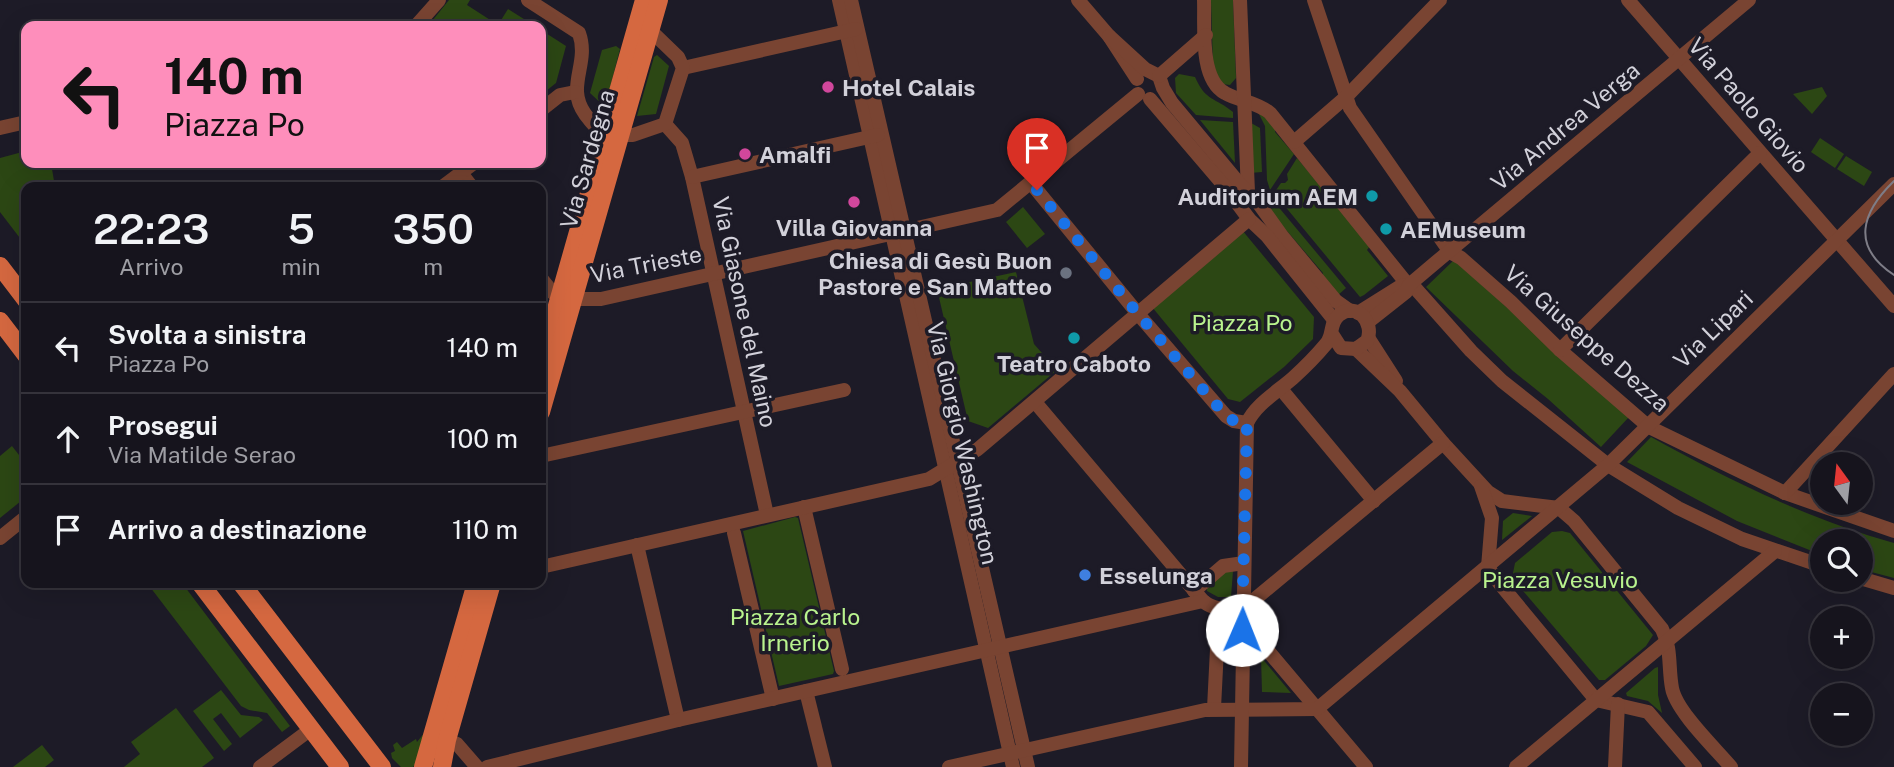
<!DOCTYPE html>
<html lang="it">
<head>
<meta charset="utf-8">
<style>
	body { margin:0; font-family:"Public Sans",sans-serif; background:#1f1d26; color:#f1f3f6; height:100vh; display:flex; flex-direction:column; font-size:26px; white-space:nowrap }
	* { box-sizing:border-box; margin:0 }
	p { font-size:23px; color:#9e9ea4 }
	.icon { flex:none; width:38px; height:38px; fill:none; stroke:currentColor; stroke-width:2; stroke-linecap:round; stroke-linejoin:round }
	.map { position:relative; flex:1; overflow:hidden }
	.details { position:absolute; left:21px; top:182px; width:525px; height:406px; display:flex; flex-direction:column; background:#16141d; border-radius:14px; box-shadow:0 7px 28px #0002,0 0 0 2px #35333b }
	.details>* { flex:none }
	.guide { position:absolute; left:21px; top:21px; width:525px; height:147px; border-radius:14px; box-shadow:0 7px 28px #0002,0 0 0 2px #35333b; background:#fe8ebb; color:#111; overflow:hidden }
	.needle { width:46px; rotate:345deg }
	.tools { position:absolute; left:1810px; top:452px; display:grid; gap:14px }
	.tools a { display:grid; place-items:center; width:63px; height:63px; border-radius:50%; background:#16141d; box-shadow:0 7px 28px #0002,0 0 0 2px #35333b; font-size:35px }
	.pin { position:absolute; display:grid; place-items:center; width:60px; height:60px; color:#fff; margin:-72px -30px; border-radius:50% 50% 50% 0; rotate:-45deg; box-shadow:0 0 7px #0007 }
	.pin .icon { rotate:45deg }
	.me { position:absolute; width:77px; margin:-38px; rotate:1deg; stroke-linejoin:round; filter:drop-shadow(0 0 5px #0008) }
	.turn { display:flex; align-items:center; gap:24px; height:147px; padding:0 28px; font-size:32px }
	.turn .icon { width:91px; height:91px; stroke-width:2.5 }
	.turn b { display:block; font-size:49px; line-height:60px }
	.eta { display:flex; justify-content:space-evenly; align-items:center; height:119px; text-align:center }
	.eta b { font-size:42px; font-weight:600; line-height:49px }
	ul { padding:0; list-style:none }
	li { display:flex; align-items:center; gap:21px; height:91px; padding:0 28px; border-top:2px solid #35333b }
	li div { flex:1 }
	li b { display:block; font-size:26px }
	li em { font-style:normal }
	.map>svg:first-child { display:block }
	.green { fill:#2c4714 }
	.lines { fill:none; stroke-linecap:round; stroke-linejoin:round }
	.minor { stroke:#794432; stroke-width:14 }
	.major { stroke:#d56840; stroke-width:18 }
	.tram { stroke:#7e7d87; stroke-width:2 }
	.route { stroke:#1a73e8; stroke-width:12; stroke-dasharray:0 21.6 }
	.hotel-dot { fill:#d1479c; stroke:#1d1b27; stroke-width:2.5 }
	.culture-dot { fill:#0f9aa8; stroke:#1d1b27; stroke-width:2.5 }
	.worship-dot { fill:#6b7280; stroke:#1d1b27; stroke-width:2.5 }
	.shop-dot { fill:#3f7fe0; stroke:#1d1b27; stroke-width:2.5 }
	.labels { text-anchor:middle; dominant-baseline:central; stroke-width:7; stroke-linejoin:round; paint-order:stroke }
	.poi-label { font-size:23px; font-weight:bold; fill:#d2d1da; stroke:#1d1b27; text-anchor:start }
	.street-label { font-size:23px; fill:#d2d1da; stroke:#1d1b27 }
	.park-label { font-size:23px; fill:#b9f38e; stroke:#1d1b27 }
</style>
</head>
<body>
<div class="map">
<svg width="1894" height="767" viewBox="0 0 1894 767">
	<rect width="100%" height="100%" fill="#1d1b27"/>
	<g class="green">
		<path d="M449,0H470L467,5L498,25L508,9L535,26H428Z"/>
		<path d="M1211,0H1233L1236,78L1230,85L1222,84L1213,67Z"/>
		<path d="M541,30L566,46L556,83L541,95Z"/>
		<path d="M616,46L620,49L605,107L590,93L602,50Z"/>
		<path d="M657,55L669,66L656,114L637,116L654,57Z"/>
		<path d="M1179,74L1195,77C1206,102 1215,97 1233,112V118L1196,115L1176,93L1175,78Z"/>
		<path d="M1822,87L1827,96L1812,114L1793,94Z"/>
		<path d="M1258,112L1275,126V132L1294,154L1270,190L1267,180L1265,126Z"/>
		<path d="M1200,120L1233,122L1235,163Z"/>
		<path d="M1251,123L1260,128L1262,172L1250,173Z"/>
		<path d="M1820,138L1844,154L1835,168L1811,152Z"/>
		<path d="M26,151V163H51L55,187H26V246L0,212V158Z"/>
		<path d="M1846,156L1872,172L1864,186L1837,169Z"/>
		<path d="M1297,158L1370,246L1367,250L1388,276L1364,295L1360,297L1274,193L1281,183H1285L1288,180L1287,174Z"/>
		<path d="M1271,198L1346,288L1337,296L1322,278L1323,273L1287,231L1282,230L1266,206Z"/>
		<path d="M1023,207L1045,234L1027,248L1006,222Z"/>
		<path d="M1242,230L1314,317L1313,339L1284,367L1240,402L1228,399L1152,307Z"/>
		<path d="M1454,260L1629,417L1601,447L1548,399L1513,371L1426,287Z"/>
		<path d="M1016,272L1034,344L1057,370L988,428L968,421L937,289Z"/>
		<path d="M1651,437C1729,480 1808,519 1894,543V578L1860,569V541H1822V555L1737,521L1627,462Z"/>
		<path d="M12,446L26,464V497L0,518V456Z"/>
		<path d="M1513,513L1532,516L1502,540L1503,521Z"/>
		<path d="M795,517L798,518L834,671L833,674L779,686L743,531Z"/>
		<path d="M1562,531L1570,533L1653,635L1646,646L1605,680H1599L1512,578L1515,563L1552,532Z"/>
		<path d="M1233,571L1231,597H1218L1207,591V588L1225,572Z"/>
		<path d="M147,583H182L290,726L282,732L267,713L249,710L241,706Z"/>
		<path d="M1261,657L1291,693L1262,692Z"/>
		<path d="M1658,667V695L1662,713L1648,701L1627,696L1626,693L1655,668Z"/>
		<path d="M221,690L241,715L259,717L263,720L240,738L221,713L213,719L232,744L224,751L193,711Z"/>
		<path d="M176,708L214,758L202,767H124L140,754L131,742Z"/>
		<path d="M429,727L418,761L413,767H401L392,758L391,753L395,751L393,745L397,742L402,748L416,739L417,742Z"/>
		<path d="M42,745L54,760L45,767H13Z"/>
	</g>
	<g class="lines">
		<g class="minor">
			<path d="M528,0L579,33C590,64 565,86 585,114C591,122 596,129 604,134"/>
			<path d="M839,0L1013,767"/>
			<path d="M851,0L1028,767"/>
			<path d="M1078,0L1109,36L1137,79"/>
			<path d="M1204,0C1205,26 1199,79 1225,93C1239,101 1257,102 1270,113L1404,280L1416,289L1471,351L1502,381L1608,465L1678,508L1742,539L1822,566"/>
			<path d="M1240,0L1248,192"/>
			<path d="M1314,0L1350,108L1450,252L1461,258L1511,302L1560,350L1649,427L1785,493L1894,531"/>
			<path d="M1628,0L1894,306"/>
			<path d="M416,26L439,0"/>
			<path d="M1109,36L1145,69L1159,76L1163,88L1172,103L1238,182L1259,204L1282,236L1336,301L1350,311"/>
			<path d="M683,68L856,29"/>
			<path d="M1159,76L1206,35"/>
			<path d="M1150,99L1226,188L1249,219L1267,236L1334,320"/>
			<path d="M541,110L560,95L575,92"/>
			<path d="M665,124L682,143L692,177L767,515"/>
			<path d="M0,128L26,122"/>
			<path d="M619,135H633L665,124L683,68L678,57L650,30"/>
			<path d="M1294,142L1346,97L1440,0"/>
			<path d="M461,173L472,187"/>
			<path d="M692,177L878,135"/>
			<path d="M1031,183L1139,315L1226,416L1234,421L1247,423"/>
			<path d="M442,187L474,163"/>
			<path d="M541,278L553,293L560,295"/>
			<path d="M573,299H601L997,210L1138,94"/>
			<path d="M1358,313L1401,286L1407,285"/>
			<path d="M1368,322L1406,292L1409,285L1441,258L1749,0"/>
			<path d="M1369,339L1396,381"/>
			<path d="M1356,349L1400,391L1443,443L1488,492L1502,501L1559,508L1574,521L1662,629C1672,649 1668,667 1672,688C1676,711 1715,748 1731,767"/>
			<path d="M1560,350L1760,153"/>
			<path d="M1281,389L1374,501"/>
			<path d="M1035,402L1203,601C1215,611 1228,609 1243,609"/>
			<path d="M541,456L844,390"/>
			<path d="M1481,486L1492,518L1488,567L1496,579L1596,700L1648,712L1695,767"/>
			<path d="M1785,493L1894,374"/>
			<path d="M804,507L842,669"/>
			<path d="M734,533L773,699"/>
			<path d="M0,538L26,517"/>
			<path d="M637,545L678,720"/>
			<path d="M541,567L929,479L978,449L1249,219"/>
			<path d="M1860,578L1894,588"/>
			<path d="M1194,591L1223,566L1244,563"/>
			<path d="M1243,609L1443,443"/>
			<path d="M1245,613L1258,639L1366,767"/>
			<path d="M806,691L825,767"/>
			<path d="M1214,708L1219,609"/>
			<path d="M447,740L457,744L477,767"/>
			<path d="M260,767L311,729"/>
			<path d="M487,767L678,720L1203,601"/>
			<path d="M949,767L1205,710L1317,709L1608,465L1894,184"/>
			<path d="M1241,767L1247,423C1256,404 1277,392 1293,378C1304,368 1316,356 1326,344C1334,335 1329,323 1339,315C1357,301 1375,323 1367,341L1356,349L1341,348L1332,334"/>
			<path d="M1516,767L1775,551"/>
			<path d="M1615,767L1618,704"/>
		</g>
		<g class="major">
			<path d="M0,266L26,300"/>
			<path d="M0,321L26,355"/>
			<path d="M541,362L644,0"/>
			<path d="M541,412L659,0"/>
			<path d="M200,583L340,767"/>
			<path d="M241,583L382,767"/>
			<path d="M423,767L476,583"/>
			<path d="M442,767L447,740L492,583"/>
		</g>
		<path class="tram" d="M1894,181C1862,212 1850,246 1894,275"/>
	</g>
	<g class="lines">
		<path class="route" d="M1037,190L1139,315L1226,416L1234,421L1247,423L1242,630"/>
	</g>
	<g class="hotel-dot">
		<circle cx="828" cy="87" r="7"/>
		<circle cx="745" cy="154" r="7"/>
		<circle cx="854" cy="202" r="7"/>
	</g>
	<g class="culture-dot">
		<circle cx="1372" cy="196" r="7"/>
		<circle cx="1386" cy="229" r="7"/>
		<circle cx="1074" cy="338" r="7"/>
	</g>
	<circle class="worship-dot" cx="1066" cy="273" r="7"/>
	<circle class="shop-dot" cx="1085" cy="575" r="7"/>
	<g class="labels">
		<g class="poi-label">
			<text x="842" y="87">Hotel Calais</text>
			<text x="759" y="154">Amalfi</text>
			<text x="1358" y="196" text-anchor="end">Auditorium AEM</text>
			<text x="854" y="227" text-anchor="middle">Villa Giovanna</text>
			<text x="1400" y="229">AEMuseum</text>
			<text x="1052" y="260" text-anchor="end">Chiesa di Gesù Buon<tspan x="1052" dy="26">Pastore e San Matteo</tspan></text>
			<text x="1074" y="363" text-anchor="middle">Teatro Caboto</text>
			<text x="1099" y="575">Esselunga</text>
		</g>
		<g class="street-label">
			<text transform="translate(1749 105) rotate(49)">Via Paolo Giovio</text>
			<text transform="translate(1565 126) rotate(-40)">Via Andrea Verga</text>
			<text transform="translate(587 159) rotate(-74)">Via Sardegna</text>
			<text transform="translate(646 264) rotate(-11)">Via Trieste</text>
			<text transform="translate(745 312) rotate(78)">Via Giasone del Maino</text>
			<text transform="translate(1713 329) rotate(-44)">Via Lipari</text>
			<text transform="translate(1587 338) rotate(41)">Via Giuseppe Dezza</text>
			<text transform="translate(963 443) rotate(77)">Via Giorgio Washington</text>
		</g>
		<g class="park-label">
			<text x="1242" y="322">Piazza Po</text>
			<text x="1560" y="579">Piazza Vesuvio</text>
			<text x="795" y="616">Piazza Carlo<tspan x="795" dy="26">Irnerio</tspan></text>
		</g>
	</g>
</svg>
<div class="tools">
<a><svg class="needle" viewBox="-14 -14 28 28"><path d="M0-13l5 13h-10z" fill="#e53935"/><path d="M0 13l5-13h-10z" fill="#9e9ea4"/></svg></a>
<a><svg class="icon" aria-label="search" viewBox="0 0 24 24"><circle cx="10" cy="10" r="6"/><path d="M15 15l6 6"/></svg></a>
<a>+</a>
<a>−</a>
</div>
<div class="pin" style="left:1037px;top:190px;background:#d93025"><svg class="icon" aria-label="arrive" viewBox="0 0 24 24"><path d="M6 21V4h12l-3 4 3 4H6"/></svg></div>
<svg class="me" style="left:1242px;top:630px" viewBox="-20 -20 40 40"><circle r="19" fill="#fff"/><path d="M0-13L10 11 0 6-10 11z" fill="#1a73e8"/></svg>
<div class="guide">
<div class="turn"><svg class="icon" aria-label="left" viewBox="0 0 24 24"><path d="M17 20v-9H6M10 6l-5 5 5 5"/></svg><div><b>140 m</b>Piazza Po</div></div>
</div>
<section class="details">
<div class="eta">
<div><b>22:23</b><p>Arrivo</p></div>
<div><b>5</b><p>min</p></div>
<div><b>350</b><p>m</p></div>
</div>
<ul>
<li><svg class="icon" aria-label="left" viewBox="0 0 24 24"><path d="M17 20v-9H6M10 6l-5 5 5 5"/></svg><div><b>Svolta a sinistra</b><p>Piazza Po</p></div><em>140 m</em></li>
<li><svg class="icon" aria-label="ahead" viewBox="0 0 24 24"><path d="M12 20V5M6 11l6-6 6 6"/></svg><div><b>Prosegui</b><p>Via Matilde Serao</p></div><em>100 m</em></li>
<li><svg class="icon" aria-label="arrive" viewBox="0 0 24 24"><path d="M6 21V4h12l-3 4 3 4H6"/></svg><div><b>Arrivo a destinazione</b></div><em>110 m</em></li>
</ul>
</section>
</div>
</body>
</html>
